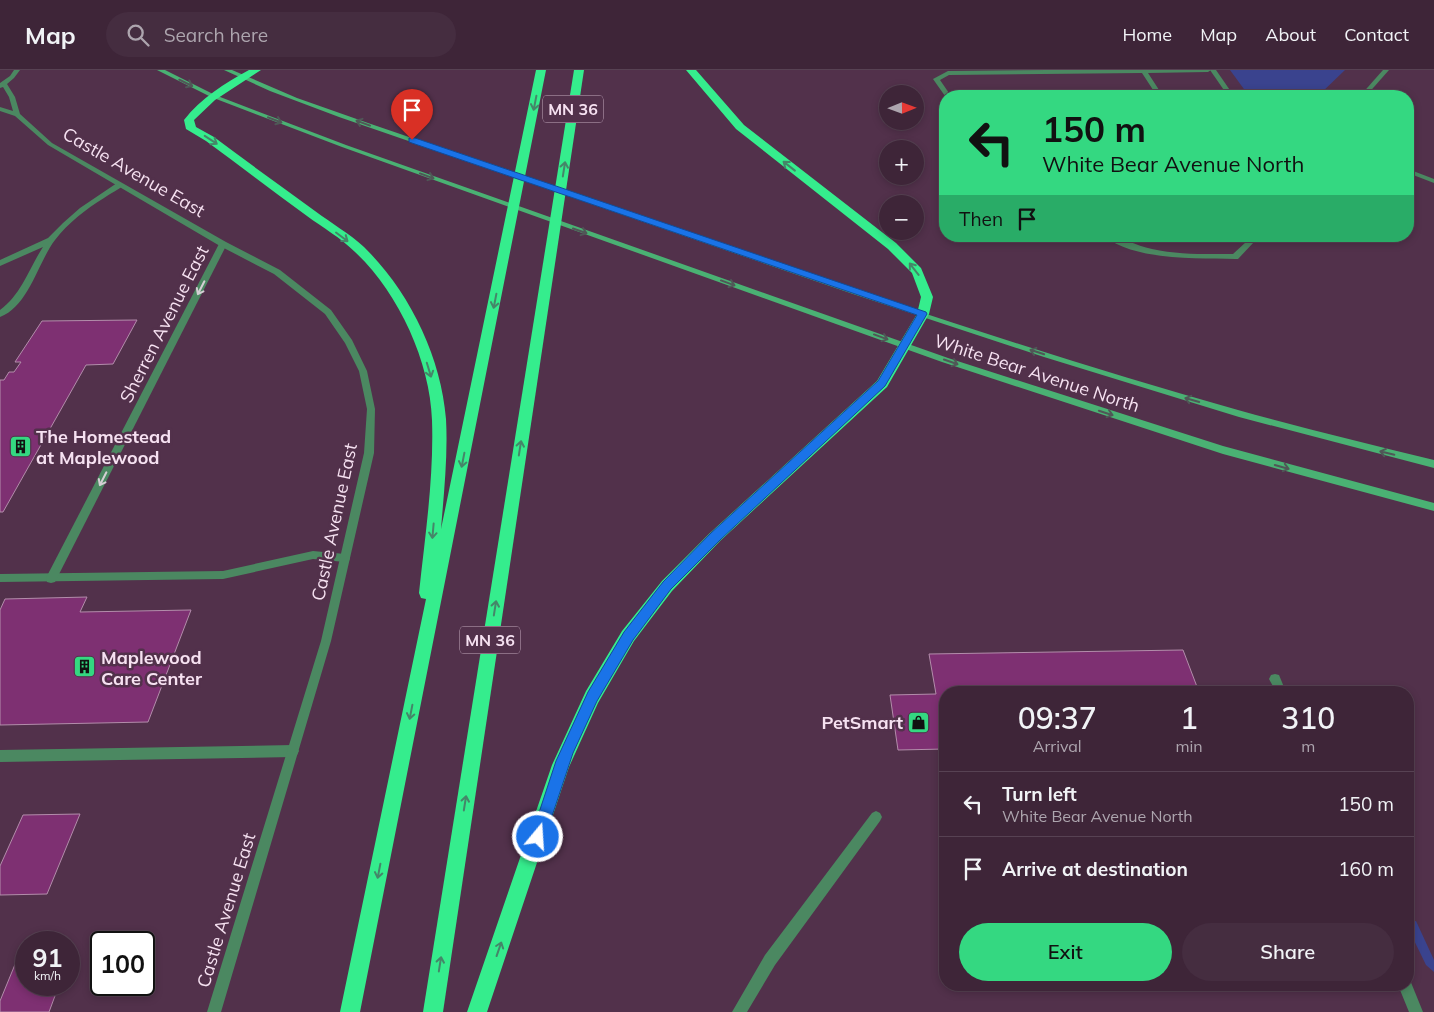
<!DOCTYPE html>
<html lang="en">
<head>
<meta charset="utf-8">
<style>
	body { margin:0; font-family:Mulish,sans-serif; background:#452d40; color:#f1f3f6; height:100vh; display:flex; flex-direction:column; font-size:19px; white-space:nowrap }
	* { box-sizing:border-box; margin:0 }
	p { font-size:16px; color:#ada5ae }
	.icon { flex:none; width:28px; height:28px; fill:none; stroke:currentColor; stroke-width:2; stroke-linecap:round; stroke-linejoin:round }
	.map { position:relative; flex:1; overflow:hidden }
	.panel { position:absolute; left:939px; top:616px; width:475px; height:305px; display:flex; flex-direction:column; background:#3e2538; border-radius:20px; box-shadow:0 2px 8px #0003,0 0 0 1px #574253 }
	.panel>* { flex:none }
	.banner { position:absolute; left:939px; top:20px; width:475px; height:152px; border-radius:20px; box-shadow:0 2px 8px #0003,0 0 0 1px #574253; background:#34d881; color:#111; overflow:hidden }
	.needle { width:32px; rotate:89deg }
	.fabs { position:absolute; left:879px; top:15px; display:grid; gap:10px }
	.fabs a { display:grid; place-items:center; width:45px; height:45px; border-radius:50%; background:#3e2538; box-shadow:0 2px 8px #0003,0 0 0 1px #574253; font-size:25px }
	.speed { position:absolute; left:15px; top:861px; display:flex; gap:10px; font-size:25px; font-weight:700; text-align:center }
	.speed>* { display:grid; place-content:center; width:65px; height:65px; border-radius:50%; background:#3e2538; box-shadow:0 2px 8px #0003,0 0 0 1px #574253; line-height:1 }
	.speed small { font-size:12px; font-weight:400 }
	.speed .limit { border:2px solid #111; border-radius:8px; background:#fff; color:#111 }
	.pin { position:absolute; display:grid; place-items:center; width:42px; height:42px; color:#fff; margin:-51px -21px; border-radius:50% 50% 50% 0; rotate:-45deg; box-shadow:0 0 5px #0007 }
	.pin .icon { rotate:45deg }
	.me { position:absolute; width:55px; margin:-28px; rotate:18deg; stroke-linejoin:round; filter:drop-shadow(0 0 4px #0008) }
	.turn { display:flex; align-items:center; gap:18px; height:105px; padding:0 20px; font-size:22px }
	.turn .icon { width:65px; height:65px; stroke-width:2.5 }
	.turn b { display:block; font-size:35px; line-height:42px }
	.then { display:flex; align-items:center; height:48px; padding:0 20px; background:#0003; gap:10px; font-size:19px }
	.eta { display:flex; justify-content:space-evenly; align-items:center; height:85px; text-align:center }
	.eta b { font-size:30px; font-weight:600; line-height:35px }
	.cta { display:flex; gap:10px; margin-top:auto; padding:10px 20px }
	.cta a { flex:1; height:58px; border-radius:30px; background:#34d881; color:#111; font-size:20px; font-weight:600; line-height:58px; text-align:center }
	.cta a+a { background:#452d40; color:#f1f3f6 }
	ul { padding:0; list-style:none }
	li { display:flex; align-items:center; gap:15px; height:65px; padding:0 20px; border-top:1px solid #574253 }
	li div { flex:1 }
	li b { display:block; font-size:19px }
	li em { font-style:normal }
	header { display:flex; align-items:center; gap:30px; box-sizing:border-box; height:70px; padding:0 25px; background:#3e2538; border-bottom:1px solid #574253 }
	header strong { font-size:24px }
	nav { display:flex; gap:28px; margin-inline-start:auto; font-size:18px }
	.search { width:350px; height:45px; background:#452d40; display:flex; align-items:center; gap:12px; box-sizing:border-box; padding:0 18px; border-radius:28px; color:#ada5ae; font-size:19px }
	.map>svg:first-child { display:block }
	.green { fill:#3a438e }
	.building { fill:#7e3072; stroke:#b38dab }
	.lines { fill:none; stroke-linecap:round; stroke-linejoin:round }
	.service { fill:#4b8861; fill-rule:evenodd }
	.minor { fill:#4b8861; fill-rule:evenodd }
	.tertiary { fill:#4b8861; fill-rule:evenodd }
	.secondary { fill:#4ab173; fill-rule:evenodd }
	.motorway { fill:#35ed8d; fill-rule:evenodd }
	.oneway { stroke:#505757 }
	.oneway2 { stroke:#458669 }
	.oneway3 { stroke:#d4cfd4 }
	.route { fill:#1a73e8; stroke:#114b97 }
	.labels { text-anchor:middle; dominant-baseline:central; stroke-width:5; stroke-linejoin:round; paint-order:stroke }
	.shield { fill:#52314b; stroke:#c5acbf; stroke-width:1 }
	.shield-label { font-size:16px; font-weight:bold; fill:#f6e1f1 }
	.street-label { font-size:18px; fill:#f6e1f1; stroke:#52314b }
	.poi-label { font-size:18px; font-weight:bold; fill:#f6e1f1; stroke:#52314b; text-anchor:start }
</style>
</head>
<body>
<header>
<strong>Map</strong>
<div class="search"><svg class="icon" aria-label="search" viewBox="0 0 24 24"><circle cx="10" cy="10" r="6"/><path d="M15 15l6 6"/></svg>Search here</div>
<nav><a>Home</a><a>Map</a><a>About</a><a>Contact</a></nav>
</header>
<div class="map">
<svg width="1434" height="942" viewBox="0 0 1434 942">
	<rect width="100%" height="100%" fill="#52314b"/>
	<g class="green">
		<path d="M1230,0H1345L1318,26H1249Z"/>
		<path d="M1416,851L1434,890V902L1426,895L1408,858V852Z"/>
	</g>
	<g class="building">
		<path d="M1145,24L1147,26H985Z"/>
		<path d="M137,250L113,294L86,295L3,442H0V310H4L9,302H14L21,292H15L42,251Z"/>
		<path d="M87,527L80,542L191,540L148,652L0,655V540L5,529Z"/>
		<path d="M1183,580L1199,622H945V679L898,680L890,625L936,624L929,584Z"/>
		<path d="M80,744L47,824L0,825V796L23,745Z"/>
		<path d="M23,875H26V915H59L49,942H0V931Z"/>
	</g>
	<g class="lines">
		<g class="service">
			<path d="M1047,0H1211L1208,2L1148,3L1163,26H1157L1142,3L949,5L940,10L951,26H945L933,9L948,1Z"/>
			<path d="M1383,0H1389L1366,26H1360Z"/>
			<path d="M1408,99L1434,109V113L1408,103Z"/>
			<path d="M117,113L124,115C118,120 111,123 104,128C86,139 68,153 55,170C38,192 29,236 0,247V240C22,224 29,198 43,177L0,196V190L48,168L63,153L80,138Z"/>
			<path d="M1104,166C1121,166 1136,176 1152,179C1179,185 1206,184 1233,184L1246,172L1243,166H1251L1254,172L1238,189H1235C1198,188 1135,191 1104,166Z"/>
			<path d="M313,481L345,484L349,485L350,488L349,491L345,492L313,489L223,509L0,512V504L223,501Z"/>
			<path d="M1275,604L1279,605L1286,622H1276L1269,609L1271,605Z"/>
			<path d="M293,675L297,677L299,681L297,685L293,687L0,692V680Z"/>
			<path d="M876,741L880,743L882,747L880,751L775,895L747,942H732L765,885L872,743Z"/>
			<path d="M1408,909L1410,910L1423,942H1409L1398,915H1408Z"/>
		</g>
		<g class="minor">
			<path d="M1210,0H1216L1234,26H1228Z"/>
			<path d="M220,172H223L227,174L55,512L51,513L47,512L46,509L47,506Z"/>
		</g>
		<path class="tertiary" d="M14,0H20L14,8L7,14L15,27L20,44L52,73L226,172L280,200L331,240L352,270L367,301L375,339L374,383L331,571L221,942H207L321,571L364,383L367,339L359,301L345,273L325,244L274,204L220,176L48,75L15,46L0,41V37L13,41L9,27L3,17L0,18V13L10,6Z"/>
		<g class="secondary">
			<path d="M157,0H165L215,25L346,75L948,288L1223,376L1434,433V441L1223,384L942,292L342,77L211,27Z"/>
			<path d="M224,0H232L297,28L368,53C657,151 944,257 1238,340C1303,358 1368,374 1434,390V398L1239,347L1044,287L853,224L339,47L270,21Z"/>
		</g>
		<g class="motorway">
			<path d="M249,0H261L215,30L194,50L196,57L214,67C247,92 281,116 315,141C331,153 350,164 364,177C409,221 441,286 446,349C448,385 444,422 441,459L536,0H546L360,942H340L426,529L421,528L419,523C425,466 434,408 432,350C430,291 398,222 355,182C341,168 322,157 307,146C273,121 240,96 206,71L186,59L184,50C201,28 225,13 249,0Z"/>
			<path d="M574,0H584L443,942H423Z"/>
			<path d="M686,0H696L744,55L896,173L921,198L933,227L929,244L887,317L720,471L672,521L634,571L598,633L569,697L487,942H467L552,695L586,621L622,561L662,511L710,463L877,311L917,244L921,227L912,203L888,179L736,59Z"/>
		</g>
	</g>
	<defs><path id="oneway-shaft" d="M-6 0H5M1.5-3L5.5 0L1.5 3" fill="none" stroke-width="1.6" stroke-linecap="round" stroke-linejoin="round" transform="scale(1.25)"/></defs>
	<g class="oneway">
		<use href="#oneway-shaft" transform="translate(186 13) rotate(26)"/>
		<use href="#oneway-shaft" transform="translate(275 50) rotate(21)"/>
		<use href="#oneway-shaft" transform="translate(363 53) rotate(-160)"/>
		<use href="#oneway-shaft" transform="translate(427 106) rotate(20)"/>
		<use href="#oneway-shaft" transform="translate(580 161) rotate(19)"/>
		<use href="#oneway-shaft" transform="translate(728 213) rotate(20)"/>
		<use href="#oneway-shaft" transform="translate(881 267) rotate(20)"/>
		<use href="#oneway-shaft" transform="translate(1037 282) rotate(-162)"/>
		<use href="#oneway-shaft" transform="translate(951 292) rotate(19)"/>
		<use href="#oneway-shaft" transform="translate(1192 330) rotate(-164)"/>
		<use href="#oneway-shaft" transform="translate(1106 343) rotate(18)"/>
		<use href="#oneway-shaft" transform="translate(1387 383) rotate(-167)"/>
		<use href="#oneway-shaft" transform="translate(1282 397) rotate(16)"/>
	</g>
	<g class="oneway2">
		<use href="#oneway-shaft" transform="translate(535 33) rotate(101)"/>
		<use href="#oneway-shaft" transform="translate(211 70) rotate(33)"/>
		<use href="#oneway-shaft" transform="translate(789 96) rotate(-142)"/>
		<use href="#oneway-shaft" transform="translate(564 99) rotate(-81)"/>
		<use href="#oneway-shaft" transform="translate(342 167) rotate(37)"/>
		<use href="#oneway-shaft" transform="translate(914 199) rotate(-128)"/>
		<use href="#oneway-shaft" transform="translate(495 231) rotate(101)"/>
		<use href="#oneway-shaft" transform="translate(429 300) rotate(73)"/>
		<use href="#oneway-shaft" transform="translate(520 378) rotate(-81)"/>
		<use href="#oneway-shaft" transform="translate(463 390) rotate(101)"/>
		<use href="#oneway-shaft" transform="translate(433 461) rotate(95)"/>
		<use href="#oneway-shaft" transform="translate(495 538) rotate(-81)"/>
		<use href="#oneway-shaft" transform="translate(411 642) rotate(101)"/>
		<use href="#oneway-shaft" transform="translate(465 733) rotate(-81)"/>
		<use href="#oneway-shaft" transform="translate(379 801) rotate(101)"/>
		<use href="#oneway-shaft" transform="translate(499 879) rotate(-71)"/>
		<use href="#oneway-shaft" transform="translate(440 894) rotate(-81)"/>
	</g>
	<g class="oneway3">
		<use href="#oneway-shaft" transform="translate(201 218) rotate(117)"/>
		<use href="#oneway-shaft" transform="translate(103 409) rotate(117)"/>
	</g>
	<path class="route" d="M409,68H415L926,242L927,244L885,316L720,470L671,519L633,570L597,631L573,683L545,767L543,772L538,774L533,772L531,767L556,691L588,622L624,562L663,512L711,463L878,311L917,245L409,72Z"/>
	<defs>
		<symbol id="building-square" viewBox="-11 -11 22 22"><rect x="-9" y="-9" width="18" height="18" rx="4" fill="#34d881" stroke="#52314b"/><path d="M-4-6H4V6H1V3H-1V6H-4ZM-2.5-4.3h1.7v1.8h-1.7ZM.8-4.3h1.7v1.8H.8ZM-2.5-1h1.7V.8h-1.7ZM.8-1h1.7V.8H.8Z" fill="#111"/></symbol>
		<symbol id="shop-square" viewBox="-11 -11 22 22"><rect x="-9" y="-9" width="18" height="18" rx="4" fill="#34d881" stroke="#52314b"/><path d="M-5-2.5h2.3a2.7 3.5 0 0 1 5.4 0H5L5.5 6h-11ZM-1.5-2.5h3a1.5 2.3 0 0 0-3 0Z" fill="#111"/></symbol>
	</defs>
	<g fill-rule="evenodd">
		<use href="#building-square" x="8" y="364" width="25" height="25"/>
		<use href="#building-square" x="72" y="584" width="25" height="25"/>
		<use href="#shop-square" x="906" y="640" width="25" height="25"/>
	</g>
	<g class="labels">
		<g class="shield">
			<rect x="543" y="25.5" width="60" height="27" rx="4"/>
			<rect x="460" y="556.5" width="60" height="27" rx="4"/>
		</g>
		<g class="shield-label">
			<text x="573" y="39">MN 36</text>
			<text x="490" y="570">MN 36</text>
		</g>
		<g class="street-label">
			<text transform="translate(134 102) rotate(30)">Castle Avenue East</text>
			<text transform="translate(164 254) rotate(-63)">Sherren Avenue East</text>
			<text transform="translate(1037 303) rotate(18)">White Bear Avenue North</text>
			<text transform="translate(334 452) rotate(-78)">Castle Avenue East</text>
			<text transform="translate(226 840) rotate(-73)">Castle Avenue East</text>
		</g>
		<g class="poi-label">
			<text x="36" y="366">The Homestead<tspan x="36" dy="21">at Maplewood</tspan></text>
			<text x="101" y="587">Maplewood<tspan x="101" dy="21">Care Center</tspan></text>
			<text x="903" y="652" text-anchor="end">PetSmart</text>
		</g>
	</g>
</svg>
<div class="fabs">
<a><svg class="needle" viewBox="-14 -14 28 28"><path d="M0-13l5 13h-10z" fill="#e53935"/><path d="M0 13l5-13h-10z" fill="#ada5ae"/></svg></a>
<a>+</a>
<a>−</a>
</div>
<div class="speed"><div>91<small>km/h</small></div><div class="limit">100</div></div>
<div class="pin" style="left:412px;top:70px;background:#d93025"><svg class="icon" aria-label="arrive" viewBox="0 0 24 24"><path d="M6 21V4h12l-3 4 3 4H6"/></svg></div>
<svg class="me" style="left:538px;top:767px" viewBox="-20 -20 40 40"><circle r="17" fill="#1a73e8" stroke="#fff" stroke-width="3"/><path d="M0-11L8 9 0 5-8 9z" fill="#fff"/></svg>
<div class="banner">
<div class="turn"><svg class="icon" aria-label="left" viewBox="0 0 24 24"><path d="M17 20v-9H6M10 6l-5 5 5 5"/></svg><div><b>150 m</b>White Bear Avenue North</div></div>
<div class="then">Then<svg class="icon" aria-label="arrive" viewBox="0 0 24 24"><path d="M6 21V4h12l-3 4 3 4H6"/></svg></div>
</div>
<section class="panel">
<div class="eta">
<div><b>09:37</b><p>Arrival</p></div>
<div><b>1</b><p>min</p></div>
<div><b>310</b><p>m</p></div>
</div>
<ul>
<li><svg class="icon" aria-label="left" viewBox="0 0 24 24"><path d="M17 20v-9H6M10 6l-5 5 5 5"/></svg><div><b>Turn left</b><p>White Bear Avenue North</p></div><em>150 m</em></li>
<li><svg class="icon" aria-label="arrive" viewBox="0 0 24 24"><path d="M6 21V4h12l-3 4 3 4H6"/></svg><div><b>Arrive at destination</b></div><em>160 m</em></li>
</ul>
<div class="cta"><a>Exit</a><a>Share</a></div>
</section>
</div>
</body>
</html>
